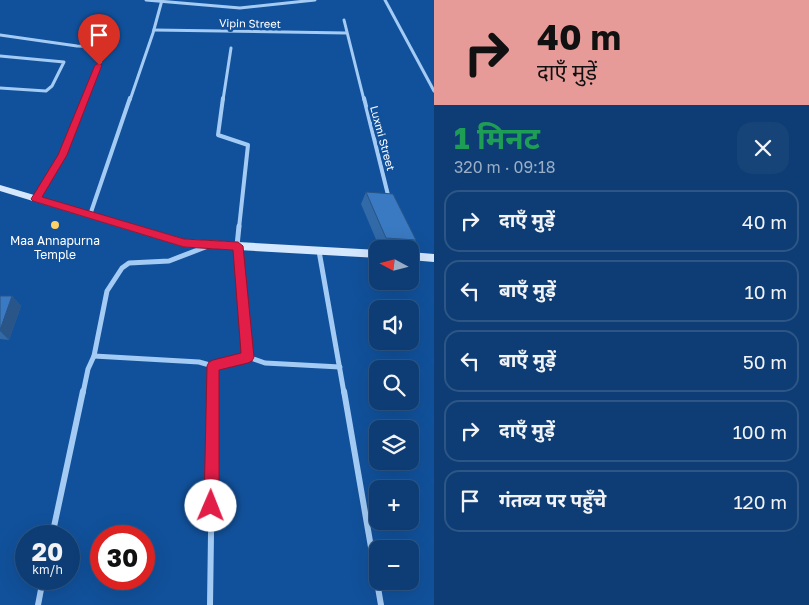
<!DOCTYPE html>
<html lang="hi">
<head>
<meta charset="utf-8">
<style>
	body { margin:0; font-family:"Golos Text","Noto Sans Devanagari",sans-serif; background:#164479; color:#f1f3f6; height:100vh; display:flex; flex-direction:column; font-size:19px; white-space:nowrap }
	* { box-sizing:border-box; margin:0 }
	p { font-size:16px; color:#9aaec5 }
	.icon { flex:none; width:28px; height:28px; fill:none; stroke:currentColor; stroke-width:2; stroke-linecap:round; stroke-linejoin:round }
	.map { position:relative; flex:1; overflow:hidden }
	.details { display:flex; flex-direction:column; background:#0d3d74; width:375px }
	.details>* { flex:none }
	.top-card { background:#e69b98; color:#111; overflow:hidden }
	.needle { width:32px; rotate:277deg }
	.buttons { position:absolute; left:369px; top:240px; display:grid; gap:10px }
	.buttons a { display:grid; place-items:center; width:50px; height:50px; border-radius:10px; background:#0d3d74; box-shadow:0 5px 20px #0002,0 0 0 1px #2d5686; font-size:25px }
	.speed { position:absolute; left:15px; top:525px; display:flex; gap:10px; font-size:25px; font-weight:700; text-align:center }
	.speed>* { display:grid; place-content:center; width:65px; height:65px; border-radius:50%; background:#0d3d74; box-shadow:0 5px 20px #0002,0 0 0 1px #2d5686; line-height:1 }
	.speed small { font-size:12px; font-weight:400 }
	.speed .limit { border:8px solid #d22; background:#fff; color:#111 }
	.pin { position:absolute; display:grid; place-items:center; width:42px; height:42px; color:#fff; margin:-51px -21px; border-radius:50% 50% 50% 0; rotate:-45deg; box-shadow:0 0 5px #0007 }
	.pin .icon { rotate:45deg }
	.me { position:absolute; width:55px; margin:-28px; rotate:1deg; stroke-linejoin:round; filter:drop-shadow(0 0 4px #0008) }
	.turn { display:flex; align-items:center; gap:18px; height:105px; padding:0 20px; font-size:22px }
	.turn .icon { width:65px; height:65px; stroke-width:2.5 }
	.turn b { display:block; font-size:35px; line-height:42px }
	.round { display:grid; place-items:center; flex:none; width:52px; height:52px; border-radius:15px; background:#164479 }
	.summary { display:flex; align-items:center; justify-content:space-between; height:85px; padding:0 20px }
	h1 { font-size:30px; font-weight:700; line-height:38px; color:#1e9e55 }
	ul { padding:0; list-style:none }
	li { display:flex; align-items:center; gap:15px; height:62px; margin:0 10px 8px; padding:0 10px; border:2px solid #2d5686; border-radius:15px }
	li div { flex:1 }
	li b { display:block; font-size:19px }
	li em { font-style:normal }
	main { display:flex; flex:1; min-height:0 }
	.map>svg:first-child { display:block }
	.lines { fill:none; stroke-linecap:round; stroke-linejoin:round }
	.street-far3 { stroke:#a4cbf4; stroke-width:3 }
	.street-far2 { stroke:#a4cbf4; stroke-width:4 }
	.street-far1 { stroke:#a4cbf4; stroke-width:5 }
	.street { stroke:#a4cbf4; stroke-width:6 }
	.secondary { fill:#d4e7fd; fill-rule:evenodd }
	.wall { fill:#3269a7 }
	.shaded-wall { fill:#295588 }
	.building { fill:#3a7ac2; stroke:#295588 }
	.route { fill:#e11d48; stroke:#92132f }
	.poi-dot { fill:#ffcf68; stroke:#11519b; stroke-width:2 }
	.labels { text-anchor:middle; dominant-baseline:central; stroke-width:5; stroke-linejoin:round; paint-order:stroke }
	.far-street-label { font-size:11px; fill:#fff; stroke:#11519b }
	.poi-label { font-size:12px; fill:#fff; stroke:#11519b }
</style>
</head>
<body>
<main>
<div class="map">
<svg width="434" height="605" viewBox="0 0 434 605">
	<rect width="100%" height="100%" fill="#11519b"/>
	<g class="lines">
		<g class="street-far3">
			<path d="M146,0L240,8L315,0"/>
			<path d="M385,0L434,91"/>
			<path d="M344,20L364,100"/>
			<path d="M154,30L346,33"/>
			<path d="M0,35L77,46L106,47L85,100"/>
			<path d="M0,56L64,62L52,86L46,91L0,88"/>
			<path d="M130,100L153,33L162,0"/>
			<path d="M223,100L231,48"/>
		</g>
		<g class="street-far2">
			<path d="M223,98L218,135L248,145L239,228"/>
			<path d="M364,98L389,199"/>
			<path d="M36,199L63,155L86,98"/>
			<path d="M90,215L130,98"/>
		</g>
		<g class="street-far1">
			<path d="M239,226L237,246L248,357"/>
			<path d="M408,241L416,256"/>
			<path d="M319,251L344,393"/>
			<path d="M94,356L199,362L213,366L248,357L265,363L340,367"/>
			<path d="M83,393L88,369L94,356L107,291L122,268L129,263L169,261L208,246"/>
			<path d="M213,393V366"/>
		</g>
		<g class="street">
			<path d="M344,391L381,605"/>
			<path d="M52,536L83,391"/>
			<path d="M38,605L43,579"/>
			<path d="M210,605L213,391"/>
		</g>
		<g class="secondary">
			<path d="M0,185L184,239L378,250V258L184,247L0,191Z"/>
			<path d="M410,252L434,254V262L410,260Z"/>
		</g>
	</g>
	<g class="wall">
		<path d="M366,192L416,240L410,249H380L361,204Z"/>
		<path d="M0,296H12L21,306L9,340L0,339Z"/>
	</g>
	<path class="shaded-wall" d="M12,296L21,306L9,340L0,331V330Z"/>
	<g class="building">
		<path d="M366,192L393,194L416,240L386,238Z"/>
		<path d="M0,296H12L0,330Z"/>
	</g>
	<path class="route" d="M99,63L102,65L67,155L42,197L184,239L238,242L243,246L254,357L252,361L248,363L219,370V506L217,511L211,513L206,511L204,506L207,366L209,362L213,360L241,353L233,250L184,247L33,201L31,199L58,155L95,65Z"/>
	<circle class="poi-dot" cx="55" cy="225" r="5"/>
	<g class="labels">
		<g class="far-street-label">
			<text transform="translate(250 23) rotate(1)">Vipin Street</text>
			<text transform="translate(383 138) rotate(75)">Luxmi Street</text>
		</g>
		<g class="poi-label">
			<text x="55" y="240">Maa Annapurna<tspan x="55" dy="14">Temple</tspan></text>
		</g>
	</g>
</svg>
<div class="buttons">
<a><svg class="needle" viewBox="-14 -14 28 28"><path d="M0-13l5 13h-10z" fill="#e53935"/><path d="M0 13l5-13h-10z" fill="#9aaec5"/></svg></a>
<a><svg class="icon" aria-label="sound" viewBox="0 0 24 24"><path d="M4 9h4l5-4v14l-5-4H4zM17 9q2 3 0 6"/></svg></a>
<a><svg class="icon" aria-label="search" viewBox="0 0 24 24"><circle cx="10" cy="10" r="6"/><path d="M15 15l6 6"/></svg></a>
<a><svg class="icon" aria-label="layers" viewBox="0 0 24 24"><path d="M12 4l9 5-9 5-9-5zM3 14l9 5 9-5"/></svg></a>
<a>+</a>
<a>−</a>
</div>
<div class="speed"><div>20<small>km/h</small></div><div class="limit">30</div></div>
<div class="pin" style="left:99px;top:65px;background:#d93025"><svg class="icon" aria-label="arrive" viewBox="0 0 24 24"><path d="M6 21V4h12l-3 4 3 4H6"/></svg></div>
<svg class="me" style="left:211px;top:506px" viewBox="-20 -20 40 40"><circle r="19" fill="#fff"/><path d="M0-13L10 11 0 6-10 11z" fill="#e11d48"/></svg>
</div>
<section class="details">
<div class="top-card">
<div class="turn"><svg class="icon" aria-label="right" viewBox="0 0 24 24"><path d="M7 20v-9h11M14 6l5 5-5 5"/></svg><div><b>40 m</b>दाएँ मुड़ें</div></div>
</div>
<div class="summary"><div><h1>1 मिनट</h1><p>320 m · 09:18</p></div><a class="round"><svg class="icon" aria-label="close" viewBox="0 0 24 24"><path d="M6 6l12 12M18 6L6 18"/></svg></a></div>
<ul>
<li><svg class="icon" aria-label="right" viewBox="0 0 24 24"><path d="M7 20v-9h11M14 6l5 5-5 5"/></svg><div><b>दाएँ मुड़ें</b></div><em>40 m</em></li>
<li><svg class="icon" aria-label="left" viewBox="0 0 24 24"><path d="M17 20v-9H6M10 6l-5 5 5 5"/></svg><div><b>बाएँ मुड़ें</b></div><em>10 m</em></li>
<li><svg class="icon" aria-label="left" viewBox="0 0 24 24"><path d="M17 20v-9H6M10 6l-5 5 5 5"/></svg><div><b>बाएँ मुड़ें</b></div><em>50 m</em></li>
<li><svg class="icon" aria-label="right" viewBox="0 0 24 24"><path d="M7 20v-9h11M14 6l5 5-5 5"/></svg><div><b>दाएँ मुड़ें</b></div><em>100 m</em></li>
<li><svg class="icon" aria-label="arrive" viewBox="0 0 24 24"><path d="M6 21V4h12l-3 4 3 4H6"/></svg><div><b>गंतव्य पर पहुँचे</b></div><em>120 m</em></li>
</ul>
</section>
</main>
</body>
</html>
